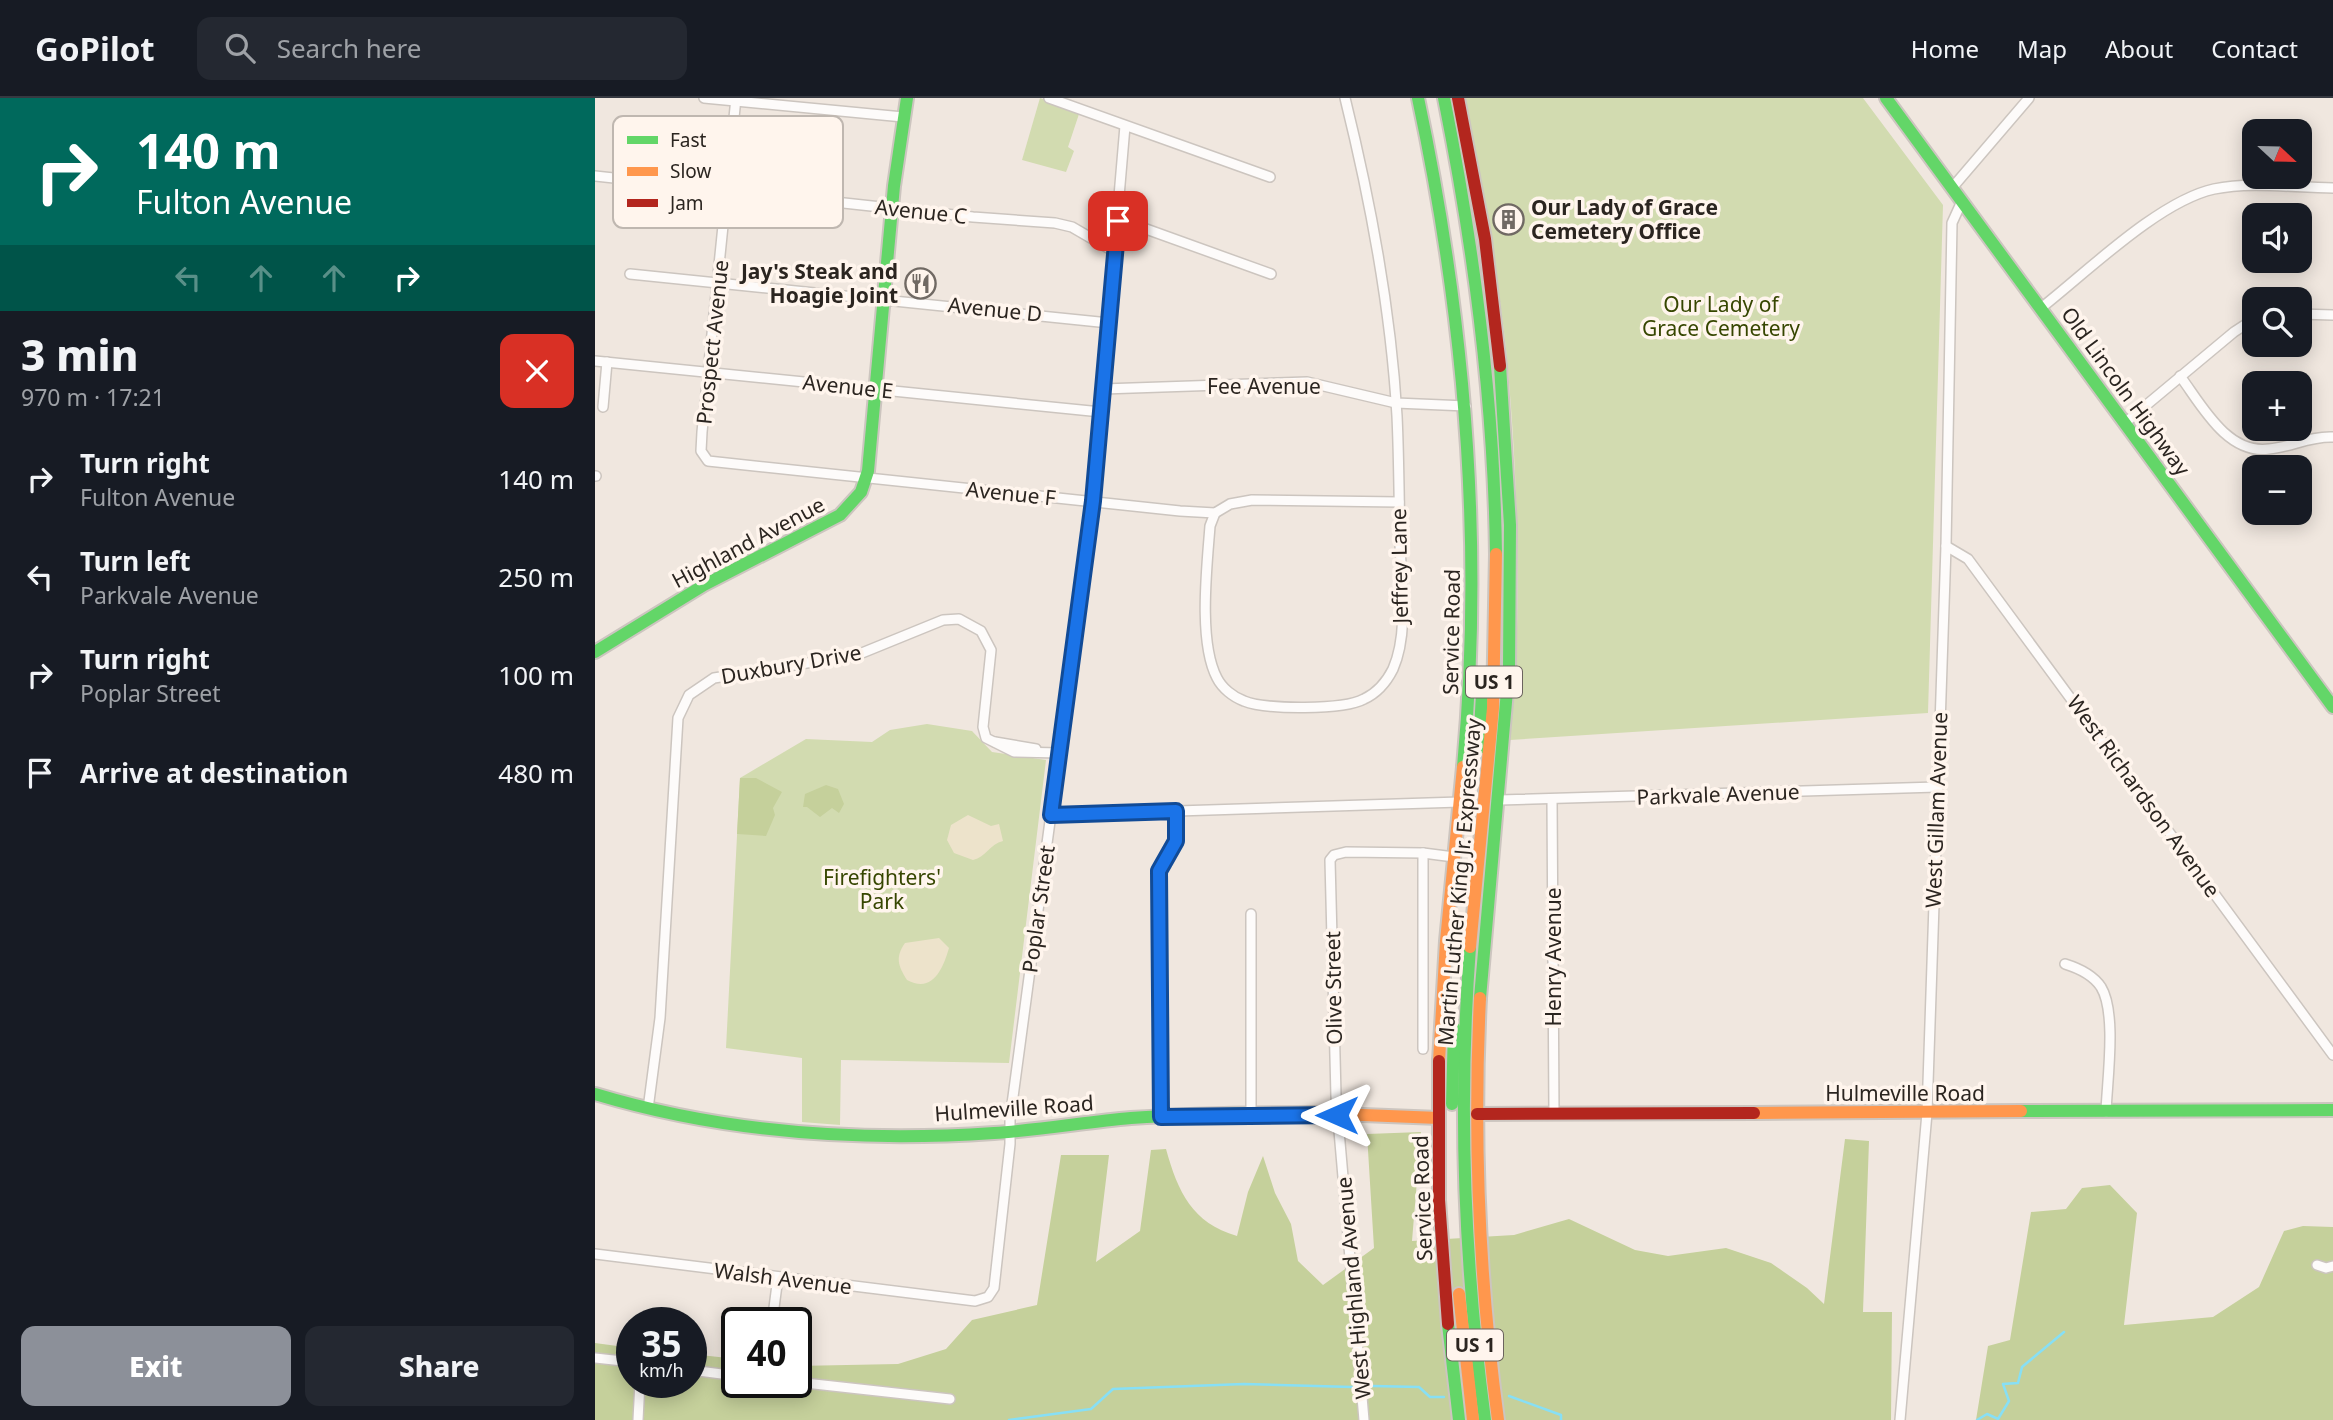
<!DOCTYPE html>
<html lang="en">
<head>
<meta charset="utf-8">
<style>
	body { margin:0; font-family:"Noto Sans",sans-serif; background:#242831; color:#f1f3f6; height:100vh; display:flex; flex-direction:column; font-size:26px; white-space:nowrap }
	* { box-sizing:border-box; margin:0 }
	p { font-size:23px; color:#9ea1a6 }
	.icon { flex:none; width:38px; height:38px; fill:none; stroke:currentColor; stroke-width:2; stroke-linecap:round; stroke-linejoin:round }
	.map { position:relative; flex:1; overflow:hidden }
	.sheet { display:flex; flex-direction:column; background:#171b24; width:595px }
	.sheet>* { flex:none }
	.guide { background:#00695c; color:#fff; overflow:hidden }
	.needle { width:46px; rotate:112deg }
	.buttons { position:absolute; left:1647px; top:21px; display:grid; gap:14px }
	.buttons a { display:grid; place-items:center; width:70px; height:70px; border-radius:14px; background:#171b24; box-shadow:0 4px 18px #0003; font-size:35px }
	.speed { position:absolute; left:21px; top:1209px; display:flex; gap:14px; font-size:35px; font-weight:700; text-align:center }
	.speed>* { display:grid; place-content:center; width:91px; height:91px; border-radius:50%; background:#171b24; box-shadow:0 4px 18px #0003; line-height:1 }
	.speed small { font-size:18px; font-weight:400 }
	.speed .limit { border:4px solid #111; border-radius:10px; background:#fff; color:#111 }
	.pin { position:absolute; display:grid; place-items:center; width:60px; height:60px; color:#fff; margin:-30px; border-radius:14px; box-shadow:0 4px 10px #0006 }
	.me { position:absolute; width:77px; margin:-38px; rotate:270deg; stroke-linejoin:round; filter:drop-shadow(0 0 5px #0008) }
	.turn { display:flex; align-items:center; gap:24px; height:147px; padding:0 21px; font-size:32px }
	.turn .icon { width:91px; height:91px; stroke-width:2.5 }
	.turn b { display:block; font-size:49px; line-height:60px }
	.lanes { display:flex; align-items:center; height:66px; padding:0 21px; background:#0003; justify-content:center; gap:35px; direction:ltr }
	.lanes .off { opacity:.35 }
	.round { display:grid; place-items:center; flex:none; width:74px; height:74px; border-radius:14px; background:#242831 }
	.summary { display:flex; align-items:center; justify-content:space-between; height:119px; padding:0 21px }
	h1 { font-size:42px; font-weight:800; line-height:52px }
	.primary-button { display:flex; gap:14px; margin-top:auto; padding:14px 21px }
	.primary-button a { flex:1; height:80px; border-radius:14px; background:#8c9099; color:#fff; font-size:28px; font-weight:800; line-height:80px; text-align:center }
	.primary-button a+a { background:#242831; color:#f1f3f6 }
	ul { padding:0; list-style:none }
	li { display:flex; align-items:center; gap:21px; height:98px; padding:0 21px }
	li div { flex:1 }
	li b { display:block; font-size:26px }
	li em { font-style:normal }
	header { display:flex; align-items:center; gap:42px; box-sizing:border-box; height:98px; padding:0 35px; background:#171b24; border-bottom:2px solid #363941 }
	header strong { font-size:33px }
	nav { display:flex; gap:38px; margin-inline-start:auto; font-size:24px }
	.search { width:490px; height:63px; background:#242831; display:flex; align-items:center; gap:18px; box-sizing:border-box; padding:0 24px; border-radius:14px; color:#9ea1a6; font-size:26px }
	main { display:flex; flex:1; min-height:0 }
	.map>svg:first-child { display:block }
	.green { fill:#d2dbb0 }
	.forest { fill:#c5d09b }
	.sand { fill:#ede3cb }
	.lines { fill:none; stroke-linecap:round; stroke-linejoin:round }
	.stream { stroke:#87dff5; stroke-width:2.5 }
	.street-casing { stroke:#ccc5bf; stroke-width:12 }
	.fast-casing { stroke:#ccc5bf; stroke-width:16 }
	.slow-casing { stroke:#ccc5bf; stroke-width:16 }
	.jam-casing { stroke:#ccc5bf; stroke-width:16 }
	.street { stroke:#fdfbfa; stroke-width:9 }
	.fast { stroke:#63d668; stroke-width:12 }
	.slow { stroke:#ff974d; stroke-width:12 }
	.jam { stroke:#b3261e; stroke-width:12 }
	.route-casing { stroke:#114b97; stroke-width:18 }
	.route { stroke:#1a73e8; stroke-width:12 }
	.labels { text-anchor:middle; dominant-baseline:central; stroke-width:7; stroke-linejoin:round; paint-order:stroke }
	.shield { fill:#fff5ed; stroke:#6b635e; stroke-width:2 }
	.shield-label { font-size:19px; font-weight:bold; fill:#2b2520 }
	.poi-label { font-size:21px; font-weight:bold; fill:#2b2520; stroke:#fff5ed; text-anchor:start }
	.street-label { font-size:21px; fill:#2b2520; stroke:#fff5ed }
	.park-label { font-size:21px; fill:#364600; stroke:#fff5ed }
	.key { fill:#fff5ed; stroke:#bfb7b0; stroke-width:2 }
	.key-label { font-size:19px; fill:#2b2520 }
</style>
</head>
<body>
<header>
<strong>GoPilot</strong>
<div class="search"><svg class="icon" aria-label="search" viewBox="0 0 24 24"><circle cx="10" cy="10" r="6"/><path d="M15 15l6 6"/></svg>Search here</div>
<nav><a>Home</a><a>Map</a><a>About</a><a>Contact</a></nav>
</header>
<main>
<section class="sheet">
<div class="guide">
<div class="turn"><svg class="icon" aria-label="right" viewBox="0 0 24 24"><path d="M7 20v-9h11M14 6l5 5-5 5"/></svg><div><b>140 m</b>Fulton Avenue</div></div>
<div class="lanes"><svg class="icon off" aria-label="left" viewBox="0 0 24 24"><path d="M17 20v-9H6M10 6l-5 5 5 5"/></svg><svg class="icon off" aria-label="ahead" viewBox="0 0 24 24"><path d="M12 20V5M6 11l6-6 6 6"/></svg><svg class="icon off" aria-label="ahead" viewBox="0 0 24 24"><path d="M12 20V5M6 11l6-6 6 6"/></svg><svg class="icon" aria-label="right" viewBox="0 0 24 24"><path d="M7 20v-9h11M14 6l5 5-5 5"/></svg></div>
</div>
<div class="summary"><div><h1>3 min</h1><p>970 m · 17:21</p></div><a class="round" style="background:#d93025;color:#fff"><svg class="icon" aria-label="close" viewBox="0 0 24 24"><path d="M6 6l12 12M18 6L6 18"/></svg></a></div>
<ul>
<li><svg class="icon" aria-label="right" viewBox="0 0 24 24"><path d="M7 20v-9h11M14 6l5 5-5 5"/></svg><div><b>Turn right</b><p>Fulton Avenue</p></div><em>140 m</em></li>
<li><svg class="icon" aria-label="left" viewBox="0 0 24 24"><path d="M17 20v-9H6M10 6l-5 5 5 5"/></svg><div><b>Turn left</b><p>Parkvale Avenue</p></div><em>250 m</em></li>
<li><svg class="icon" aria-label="right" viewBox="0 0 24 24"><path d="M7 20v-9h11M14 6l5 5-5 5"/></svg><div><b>Turn right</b><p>Poplar Street</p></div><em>100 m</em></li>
<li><svg class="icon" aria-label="arrive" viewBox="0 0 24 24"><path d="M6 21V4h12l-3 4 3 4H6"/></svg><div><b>Arrive at destination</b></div><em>480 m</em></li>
</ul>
<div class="primary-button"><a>Exit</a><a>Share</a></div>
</section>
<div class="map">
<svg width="1738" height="1322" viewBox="0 0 1738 1322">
	<rect width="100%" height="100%" fill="#f0e7df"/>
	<g class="green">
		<path d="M445,0L485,13L473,49L479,53L471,74L427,62Z"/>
		<path d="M869,0H1268L1348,107L1333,615L915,642C928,518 923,375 911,251C902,167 884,83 869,0Z"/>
		<path d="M332,626L377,633L397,654L451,662L414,965L246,962L245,1027L207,1024V960L131,950L145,680L211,641L277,644L295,632Z"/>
	</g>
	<g class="forest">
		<path d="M145,680H161L187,694L178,710L180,717L171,738L142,736Z"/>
		<path d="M231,687L243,691L249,706L244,715L237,710L225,719L212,709H208L210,696Z"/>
		<path d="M826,1034L817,1143L919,1137L974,1121L1040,1152L1073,1158L1131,1150L1176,1165L1212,1190L1229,1206L1250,1041L1274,1043L1268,1214H1297L1296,1322H0V1245L37,1250V1284H96V1256L142,1261V1284H201V1268L303,1266L351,1251L377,1222L442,1207L466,1057H514L501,1164L545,1133L556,1052L571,1051C583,1094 597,1125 642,1138L653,1094L668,1058L680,1095L696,1126L703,1163L728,1187L779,1150L772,1036Z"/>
		<path d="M1515,1087L1542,1115L1529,1227L1618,1219L1664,1189L1689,1133L1708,1128L1738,1129V1322H1381L1393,1248L1415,1242L1436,1114L1471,1111L1487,1090Z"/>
	</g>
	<g class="sand">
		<path d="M373,717L396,728L404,726L408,743C395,746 391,759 378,762L359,755L352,742L356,727Z"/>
		<path d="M344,840L354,850C348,870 338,896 312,882C303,868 300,859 310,845Z"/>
	</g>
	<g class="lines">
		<g class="stream">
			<path d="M778,1288L824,1289L835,1299H849"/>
			<path d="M914,1298L966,1317V1322"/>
			<path d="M414,1322L496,1311L518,1291L649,1286L757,1289"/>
			<path d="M1382,1322L1392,1316L1403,1321L1414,1303L1408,1286L1423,1285L1427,1269L1469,1234"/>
		</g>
		<defs>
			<g id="street">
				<path d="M109,0L308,19"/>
				<path d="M141,0L107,334L106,353L113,363L585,413L620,415L635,406L657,402L804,404"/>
				<path d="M454,0L675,79"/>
				<path d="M0,78L378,119L460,125L477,129L520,154"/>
				<path d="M1357,90L1434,0"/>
				<path d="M522,123L540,127L676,176"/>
				<path d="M35,176L514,225"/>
				<path d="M1446,210C1492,174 1564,103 1619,91C1657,83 1700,90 1738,90"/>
				<path d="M1704,216L1738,217"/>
				<path d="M0,263L506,314"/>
				<path d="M1585,278C1606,306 1632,357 1674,351C1696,349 1715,338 1738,339"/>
				<path d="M508,291L712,284L801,305L871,308"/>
				<path d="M8,309L12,264"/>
				<path d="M1531,324L1639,234L1659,221"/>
				<path d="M0,378H1"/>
				<path d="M620,415L615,428C612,468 603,544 622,580C627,590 638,599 649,603C671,612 749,612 769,601C782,595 792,583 798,571C814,535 806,483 805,445C804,403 804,360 802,318C796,214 775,101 750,0"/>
				<path d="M1351,448L1373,461L1738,957"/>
				<path d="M400,644L441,651"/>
				<path d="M957,701L959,1016"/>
				<path d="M904,702L1342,689"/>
				<path d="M456,717L865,704"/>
				<path d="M828,755V951"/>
				<path d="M1470,866C1483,870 1498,877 1506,889C1522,915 1512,983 1511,1014"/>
				<path d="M53,1011L65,920L83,620L94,597L119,580L262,557L348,522L364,521L386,533L396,552L388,629L391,640L419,654L464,655"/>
				<path d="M656,1018V816"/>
				<path d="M566,1019L564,773L581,743V713"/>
				<path d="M0,1156L380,1203L393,1199L399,1190L415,1046V1021L498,403L530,28"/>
				<path d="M1722,1167L1731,1170L1738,1168"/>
				<path d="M177,1225L183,1179"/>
				<path d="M0,1260L37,1264"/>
				<path d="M96,1272L142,1278"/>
				<path d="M201,1284L355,1301"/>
				<path d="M43,1322L45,1284"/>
				<path d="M769,1322L741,998L735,762L739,757L751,754L828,755L859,759"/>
				<path d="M1305,1322L1332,1015L1351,448L1357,125L1367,103"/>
			</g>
			<g id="fast">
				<path d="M823,0C870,221 889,444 868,669"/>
				<path d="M849,0C879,150 899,302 901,456"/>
				<path d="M1291,0L1738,609"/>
				<path d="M0,554L109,487L245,417L266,394L273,373L299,88L312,0"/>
				<path d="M884,650L888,578"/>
				<path d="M875,849C863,1007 869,1164 890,1322"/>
				<path d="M885,900L914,570L915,427L905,268"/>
				<path d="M0,996C129,1035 265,1044 399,1035C445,1032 491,1024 536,1020C596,1016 657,1015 717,1015"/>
				<path d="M857,1006L859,930"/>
				<path d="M1426,1013L1738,1012"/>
				<path d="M853,1226L864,1322"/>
			</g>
			<g id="slow">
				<path d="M875,849L898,610L901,456"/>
				<path d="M885,900C878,1041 884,1181 903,1322"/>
				<path d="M844,963L851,843L868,669"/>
				<path d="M717,1015L844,1020"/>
				<path d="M1159,1015L1426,1013"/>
				<path d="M864,1196L878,1322"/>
			</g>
			<g id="jam">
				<path d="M863,0L890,141L905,268"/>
				<path d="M844,963V1102L853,1226"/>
				<path d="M882,1016L1159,1015"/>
			</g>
		</defs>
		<use href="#street" class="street-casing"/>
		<use href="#fast" class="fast-casing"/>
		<use href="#slow" class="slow-casing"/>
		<use href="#jam" class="jam-casing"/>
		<use href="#street" class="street"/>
		<use href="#fast" class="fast"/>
		<use href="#slow" class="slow"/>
		<use href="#jam" class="jam"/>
	</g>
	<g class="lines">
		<defs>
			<path id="route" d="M523,123L498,403L456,717L581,713V743L564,773L566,1019L742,1017"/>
		</defs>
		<use href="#route" class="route-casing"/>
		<use href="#route" class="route"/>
	</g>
	<defs>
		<symbol id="building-ring" viewBox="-11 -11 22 22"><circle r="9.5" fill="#fff5ed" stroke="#706963" stroke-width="1.5"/><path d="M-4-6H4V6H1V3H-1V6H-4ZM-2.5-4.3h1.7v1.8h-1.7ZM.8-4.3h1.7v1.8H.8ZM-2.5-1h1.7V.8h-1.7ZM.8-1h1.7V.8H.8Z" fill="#706963"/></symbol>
		<symbol id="restaurant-ring" viewBox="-11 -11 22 22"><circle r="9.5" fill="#fff5ed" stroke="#706963" stroke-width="1.5"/><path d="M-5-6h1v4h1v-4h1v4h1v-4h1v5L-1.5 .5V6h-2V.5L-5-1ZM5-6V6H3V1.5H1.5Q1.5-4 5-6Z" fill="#706963"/></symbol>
	</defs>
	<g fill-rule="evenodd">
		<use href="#building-ring" x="896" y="104" width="35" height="35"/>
		<use href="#restaurant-ring" x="308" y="168" width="35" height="35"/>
	</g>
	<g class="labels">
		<g class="shield">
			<rect x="871" y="568.5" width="56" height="31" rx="5"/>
			<rect x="852" y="1231.5" width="56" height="31" rx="5"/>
		</g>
		<g class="shield-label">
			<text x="899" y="584">US 1</text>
			<text x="880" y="1247">US 1</text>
		</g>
		<g class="poi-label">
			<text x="936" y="109">Our Lady of Grace<tspan x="936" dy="24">Cemetery Office</tspan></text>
			<text x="303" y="173" text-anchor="end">Jay's Steak and<tspan x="303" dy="24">Hoagie Joint</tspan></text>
		</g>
		<g class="street-label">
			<text transform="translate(326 113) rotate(6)">Avenue C</text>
			<text transform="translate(400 211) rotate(6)">Avenue D</text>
			<text transform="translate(117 244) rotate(-84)">Prospect Avenue</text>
			<text transform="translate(253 288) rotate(6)">Avenue E</text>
			<text x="669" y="288">Fee Avenue</text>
			<text transform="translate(1531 293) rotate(54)">Old Lincoln Highway</text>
			<text transform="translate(416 395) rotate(6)">Avenue F</text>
			<text transform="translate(153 444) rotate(-28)">Highland Avenue</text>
			<text transform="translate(804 468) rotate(-91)">Jeffrey Lane</text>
			<text transform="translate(856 534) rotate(-89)">Service Road</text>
			<text transform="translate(196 566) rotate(-10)">Duxbury Drive</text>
			<text transform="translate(1123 696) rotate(-2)">Parkvale Avenue</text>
			<text transform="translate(1549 698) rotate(54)">West Richardson Avenue</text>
			<text transform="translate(1341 712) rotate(-88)">West Gillam Avenue</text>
			<text transform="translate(864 784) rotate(-85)">Martin Luther King Jr. Expressway</text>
			<text transform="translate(443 811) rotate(-82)">Poplar Street</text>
			<text transform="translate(958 859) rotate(-90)">Henry Avenue</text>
			<text transform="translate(738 890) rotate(-91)">Olive Street</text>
			<text x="1310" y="995">Hulmeville Road</text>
			<text transform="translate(419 1010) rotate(-4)">Hulmeville Road</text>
			<text transform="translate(827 1100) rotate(-92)">Service Road</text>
			<text transform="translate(188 1180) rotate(7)">Walsh Avenue</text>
			<text transform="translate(758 1190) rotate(-95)">West Highland Avenue</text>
		</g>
		<g class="park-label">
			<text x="1126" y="206">Our Lady of<tspan x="1126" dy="24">Grace Cemetery</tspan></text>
			<text x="287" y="779">Firefighters'<tspan x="287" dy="24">Park</tspan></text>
		</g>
	</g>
	<rect x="18" y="18" width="230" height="112" rx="10" class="key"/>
	<rect x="32" y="38" width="31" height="8" fill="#63d668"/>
	<rect x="32" y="69" width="31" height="9" fill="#ff974d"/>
	<rect x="32" y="101" width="31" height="8" fill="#b3261e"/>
	<g class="key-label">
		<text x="75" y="49">Fast</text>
		<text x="75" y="80">Slow</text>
		<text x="75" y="112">Jam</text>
	</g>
</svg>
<div class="buttons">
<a><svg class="needle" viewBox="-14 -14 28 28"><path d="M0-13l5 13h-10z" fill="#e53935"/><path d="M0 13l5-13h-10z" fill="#9ea1a6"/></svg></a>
<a><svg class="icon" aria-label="sound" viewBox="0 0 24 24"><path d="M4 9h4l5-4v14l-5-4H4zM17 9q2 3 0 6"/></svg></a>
<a><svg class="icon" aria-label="search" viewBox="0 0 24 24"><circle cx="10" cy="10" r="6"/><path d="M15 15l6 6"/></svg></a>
<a>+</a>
<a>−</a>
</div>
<div class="speed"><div>35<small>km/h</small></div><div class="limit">40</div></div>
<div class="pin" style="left:523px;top:123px;background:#d93025"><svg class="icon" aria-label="arrive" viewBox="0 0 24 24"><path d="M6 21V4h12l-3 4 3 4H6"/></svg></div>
<svg class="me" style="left:742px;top:1017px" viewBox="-20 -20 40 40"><path d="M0-17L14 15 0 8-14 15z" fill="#1a73e8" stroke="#fff" stroke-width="4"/></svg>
</div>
</main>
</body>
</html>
